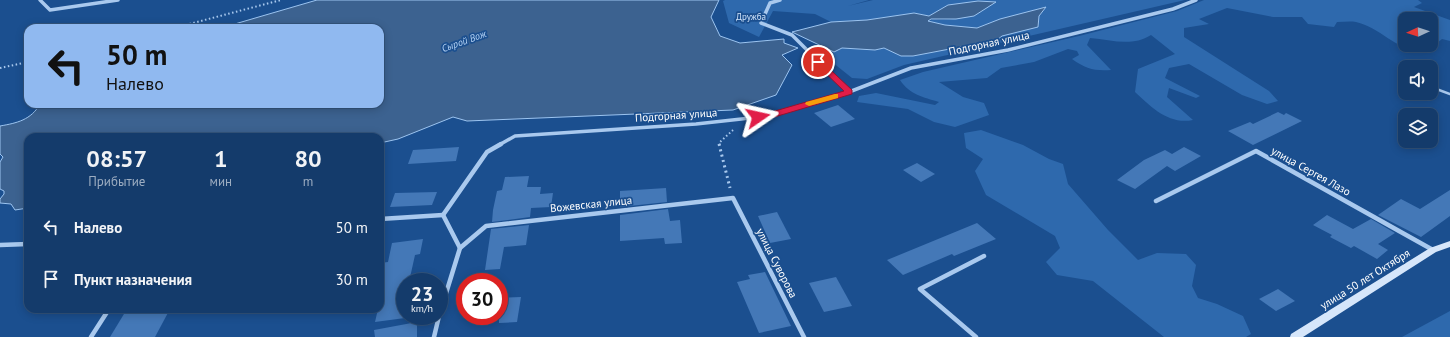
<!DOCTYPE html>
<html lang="ru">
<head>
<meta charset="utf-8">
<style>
	body { margin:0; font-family:"PT Sans",sans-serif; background:#214673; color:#f1f3f6; height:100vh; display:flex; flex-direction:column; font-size:15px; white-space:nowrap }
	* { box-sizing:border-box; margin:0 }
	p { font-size:13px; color:#9dadc1 }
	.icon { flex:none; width:22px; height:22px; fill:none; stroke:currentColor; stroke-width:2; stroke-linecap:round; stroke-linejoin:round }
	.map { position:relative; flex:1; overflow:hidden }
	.panel { position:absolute; left:24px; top:133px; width:360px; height:180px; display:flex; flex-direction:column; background:#143b6b; border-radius:12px; box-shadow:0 2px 10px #0003,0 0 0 1px #33557e }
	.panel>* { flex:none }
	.banner { position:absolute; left:24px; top:24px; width:360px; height:84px; border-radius:12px; box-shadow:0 2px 10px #0003,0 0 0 1px #33557e; background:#90b9f0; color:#111; overflow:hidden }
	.needle { width:26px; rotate:267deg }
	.fabs { position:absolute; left:1398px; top:12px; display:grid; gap:8px }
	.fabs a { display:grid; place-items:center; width:40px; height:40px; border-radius:8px; background:#143b6b; box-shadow:0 2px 10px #0003,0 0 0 1px #33557e; font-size:20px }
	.speed { position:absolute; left:396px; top:273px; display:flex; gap:8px; font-size:20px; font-weight:700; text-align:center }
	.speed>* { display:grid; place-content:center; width:52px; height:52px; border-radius:50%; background:#143b6b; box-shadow:0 2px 10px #0003,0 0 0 1px #33557e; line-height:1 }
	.speed small { font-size:10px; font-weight:400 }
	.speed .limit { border:6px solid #d22; background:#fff; color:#111 }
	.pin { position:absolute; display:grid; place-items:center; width:34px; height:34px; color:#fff; margin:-17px; border:2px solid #fff; border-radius:50%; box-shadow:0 1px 4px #0007 }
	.me { position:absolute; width:44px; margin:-22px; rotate:79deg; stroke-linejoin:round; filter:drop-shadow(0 0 3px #0008) }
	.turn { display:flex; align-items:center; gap:14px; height:84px; padding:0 16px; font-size:18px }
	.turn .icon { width:52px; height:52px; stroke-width:2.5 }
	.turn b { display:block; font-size:28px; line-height:34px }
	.eta { display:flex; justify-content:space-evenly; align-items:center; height:68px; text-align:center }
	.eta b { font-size:24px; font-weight:700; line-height:28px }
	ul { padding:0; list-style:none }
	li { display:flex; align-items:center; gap:12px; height:52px; padding:0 16px }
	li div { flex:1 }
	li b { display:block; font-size:15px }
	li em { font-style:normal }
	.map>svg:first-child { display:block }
	.green { fill:#2e69ad; fill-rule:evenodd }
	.water { fill:#3c6290; stroke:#9cc4f0 }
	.building { fill:#4478b7 }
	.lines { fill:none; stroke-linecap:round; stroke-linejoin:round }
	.path-far1 { stroke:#a9c9ee; stroke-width:2; stroke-dasharray:1.5 2.5; stroke-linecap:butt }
	.path { stroke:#a9c9ee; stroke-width:3; stroke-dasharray:2 3.5; stroke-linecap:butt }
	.lane { stroke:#a9c9ee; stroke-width:2.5 }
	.street-far1 { stroke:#a9c9ee; stroke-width:3.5 }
	.street { stroke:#a9c9ee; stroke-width:4.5 }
	.secondary { fill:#d6e6fa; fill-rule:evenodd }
	.route { fill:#e11d48; stroke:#92132f }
	.slow { fill:#f59e0b }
	.labels { text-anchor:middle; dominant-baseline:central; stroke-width:3.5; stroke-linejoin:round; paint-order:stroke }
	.far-park-label { font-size:9px; fill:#cfe3fa; stroke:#1b4f8f }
	.far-water-label { font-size:10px; font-style:italic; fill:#b5d3f5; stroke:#1b4f8f }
	.street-label { font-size:11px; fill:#fff; stroke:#1b4f8f }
</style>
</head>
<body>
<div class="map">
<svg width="1450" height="337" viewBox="0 0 1450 337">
	<rect width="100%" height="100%" fill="#1b4f8f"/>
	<g class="green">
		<path d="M725,0H869L848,6L873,0H1185L904,65L867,79L852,78L827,58L834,52L842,48L875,50L884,48L901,56H913L997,40L1002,36L1038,27L1039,16L1045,8L1000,19L977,28L945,25L928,21C933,19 938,20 943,20C963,19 980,14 995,2L948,5L929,16L914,13L867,20L831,22L815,14L773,11L759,37L729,23L723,1Z"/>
		<path d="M1204,0H1418L1422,3L1414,7L1450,20V41L1442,39C1408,69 1388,29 1356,22C1350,21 1343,22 1337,22L1334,27L1308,24L1302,17H1273L1227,8L1199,19L1209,24L1184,28V37L1269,91L1278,101L1267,104L1242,95L1189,64L1169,68L1165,78L1200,96L1196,98L1169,88L1167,97L1193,120C1169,125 1151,107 1135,92L1138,69L1175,54L1151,35C1132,47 1112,40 1090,38L1087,45L1111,70C1094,71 1086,69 1072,59L1079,55L1077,51L1068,49L1034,62L1001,68L987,78L939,82L963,97L984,103L989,115L955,127L934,122L908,109L857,102L859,96L876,93L935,105L939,102C923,97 910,95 900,80L923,72L1079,36L1177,11ZM1405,19H1431V45H1405Z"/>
		<path d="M981,130L1023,145L1049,159L1063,164L1068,184L1108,230L1138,260L1157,253L1186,254L1196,265L1192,286L1198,298L1217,304L1243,316L1251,334L1246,337H1164L1093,281L1057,275L1046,262L1060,248L1055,236L986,195L975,171L983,159L966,148L964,133Z"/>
		<path d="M1450,311V337H1402Z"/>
	</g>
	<g class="water">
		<path d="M317,0H719L711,17L720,36L740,43L784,39V43L798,48L782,55L792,65L776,95L733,110L467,121L453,117L398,139L380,143V137H28V208L15,210L11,204L0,203V199L4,194V191L0,189V162L3,157L0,154V126C17,123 31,120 40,104H380V28H221Z"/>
		<path d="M978,1L996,2L974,16L956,19H931L928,21L945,25L977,28L1000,19L1046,7L1039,16L1038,27L1002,36L997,40L913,56H901L884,48L875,50L842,48L834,52L792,32L831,22L867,20L914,13L929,16L948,5Z"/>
	</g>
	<g class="building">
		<path d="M838,105L855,119L831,127L814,113Z"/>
		<path d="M1278,112L1284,115L1286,113L1302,121L1253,145L1228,131L1250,122L1253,124Z"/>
		<path d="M459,147L456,161L408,164L413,150Z"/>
		<path d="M1184,147L1201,156L1175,171L1167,166L1135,189L1117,180L1144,160L1165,150L1172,154Z"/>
		<path d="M917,163L935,174L921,182L903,170Z"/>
		<path d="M529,176L527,187H541L540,194L553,193L551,207L531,208L530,217L492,222L493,210L497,191L502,190L505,177Z"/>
		<path d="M666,188L667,202L620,207V191Z"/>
		<path d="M1450,190V216L1421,237L1378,215L1401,199L1420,209Z"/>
		<path d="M437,192L432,205L390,207L395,193Z"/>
		<path d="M668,209L670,221L680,220L682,243L665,244L664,238L620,241V215Z"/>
		<path d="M777,212L791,239L770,243L758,216Z"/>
		<path d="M1327,215L1353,229L1371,219L1395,233L1378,244L1388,250L1377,259L1354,246L1351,248L1330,237L1332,235L1313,225Z"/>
		<path d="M977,223L996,239L954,256L952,254L903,275L887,260Z"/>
		<path d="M529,225L526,245L504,247L500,269L485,270L491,229Z"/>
		<path d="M423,239L420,254L415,255L409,282H405V318L375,322L378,309H380V263L388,262L392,243Z"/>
		<path d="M765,272L791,326L759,333L737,282L750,279L748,275Z"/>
		<path d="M836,277L852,306L824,312L809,283Z"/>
		<path d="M1278,289L1295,301L1276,311L1259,299Z"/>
		<path d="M521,297L517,322L499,323V298Z"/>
		<path d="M127,309H170L155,337H110Z"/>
		<path d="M417,322V337H375L374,330Z"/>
	</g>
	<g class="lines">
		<g class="path-far1">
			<path d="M174,28L281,0"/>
			<path d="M0,68L28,62"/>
			<path d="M720,145L719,143L733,130"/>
		</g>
		<path class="path" d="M719,144L730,188"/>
		<path class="lane" d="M1431,87L1450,94"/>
		<g class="street-far1">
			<path d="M40,0L50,10L118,0"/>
			<path d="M780,0L770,3L761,23L792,35L849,92"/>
			<path d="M499,145L515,136L696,124L768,116L849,92L911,68L1008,50L1173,9L1196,0"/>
		</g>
		<g class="street">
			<path d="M1156,201L1256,151L1433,250"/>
			<path d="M443,215L487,152L501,144"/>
			<path d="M380,219L443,215"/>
			<path d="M0,245L28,244"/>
			<path d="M460,248L486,226L733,198L804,337"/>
			<path d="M439,316L460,248L443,215"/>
			<path d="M91,337L109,309"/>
			<path d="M434,337L439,316"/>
			<path d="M976,337L920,289L984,256"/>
		</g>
		<path class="secondary" d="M1450,241V247L1436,252L1303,337H1290L1291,334L1430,248Z"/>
	</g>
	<path class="route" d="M818,60L821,61L852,90V94L771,118L755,119L753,117L755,115L768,113L844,91L816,64L815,62Z"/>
	<path class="slow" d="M835,94H838V98L809,106L805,104L806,102Z"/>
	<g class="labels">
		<g class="far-park-label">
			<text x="751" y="16">Дружба</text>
		</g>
		<g class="far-water-label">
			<text transform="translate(464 41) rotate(-20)">Сырой Вож</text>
		</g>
		<g class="street-label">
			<text transform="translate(989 43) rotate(-12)">Подгорная улица</text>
			<text transform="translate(676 115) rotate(-4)">Подгорная улица</text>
			<text transform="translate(1311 171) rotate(29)">улица Сергея Лазо</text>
			<text transform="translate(591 204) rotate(-6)">Вожевская улица</text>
			<text transform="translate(777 263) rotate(63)">улица Суворова</text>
			<text transform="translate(1365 279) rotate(-32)">улица 50 лет Октября</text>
		</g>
	</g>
</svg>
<div class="fabs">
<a><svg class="needle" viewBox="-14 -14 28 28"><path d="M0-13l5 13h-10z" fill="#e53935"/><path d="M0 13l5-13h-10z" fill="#9dadc1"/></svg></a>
<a><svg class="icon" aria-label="sound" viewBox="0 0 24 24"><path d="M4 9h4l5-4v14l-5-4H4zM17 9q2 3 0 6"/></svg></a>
<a><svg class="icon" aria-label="layers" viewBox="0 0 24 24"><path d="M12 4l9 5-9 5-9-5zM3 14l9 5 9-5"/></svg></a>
</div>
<div class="speed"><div>23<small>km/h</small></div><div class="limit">30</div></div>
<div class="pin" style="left:818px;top:62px;background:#d93025"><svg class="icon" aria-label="arrive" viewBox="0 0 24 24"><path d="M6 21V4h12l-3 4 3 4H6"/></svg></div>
<svg class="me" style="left:758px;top:117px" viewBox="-20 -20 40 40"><path d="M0-17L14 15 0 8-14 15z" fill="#e11d48" stroke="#fff" stroke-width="4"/></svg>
<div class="banner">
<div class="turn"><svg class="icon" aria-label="left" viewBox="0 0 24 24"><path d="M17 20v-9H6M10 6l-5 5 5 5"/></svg><div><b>50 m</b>Налево</div></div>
</div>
<section class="panel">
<div class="eta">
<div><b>08:57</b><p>Прибытие</p></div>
<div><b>1</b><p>мин</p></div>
<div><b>80</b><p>m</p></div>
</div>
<ul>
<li><svg class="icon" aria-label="left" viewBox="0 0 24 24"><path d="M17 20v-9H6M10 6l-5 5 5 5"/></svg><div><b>Налево</b></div><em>50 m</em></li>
<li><svg class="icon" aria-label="arrive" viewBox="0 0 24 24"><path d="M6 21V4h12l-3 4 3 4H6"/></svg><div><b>Пункт назначения</b></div><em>30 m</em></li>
</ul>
</section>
</div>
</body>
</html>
